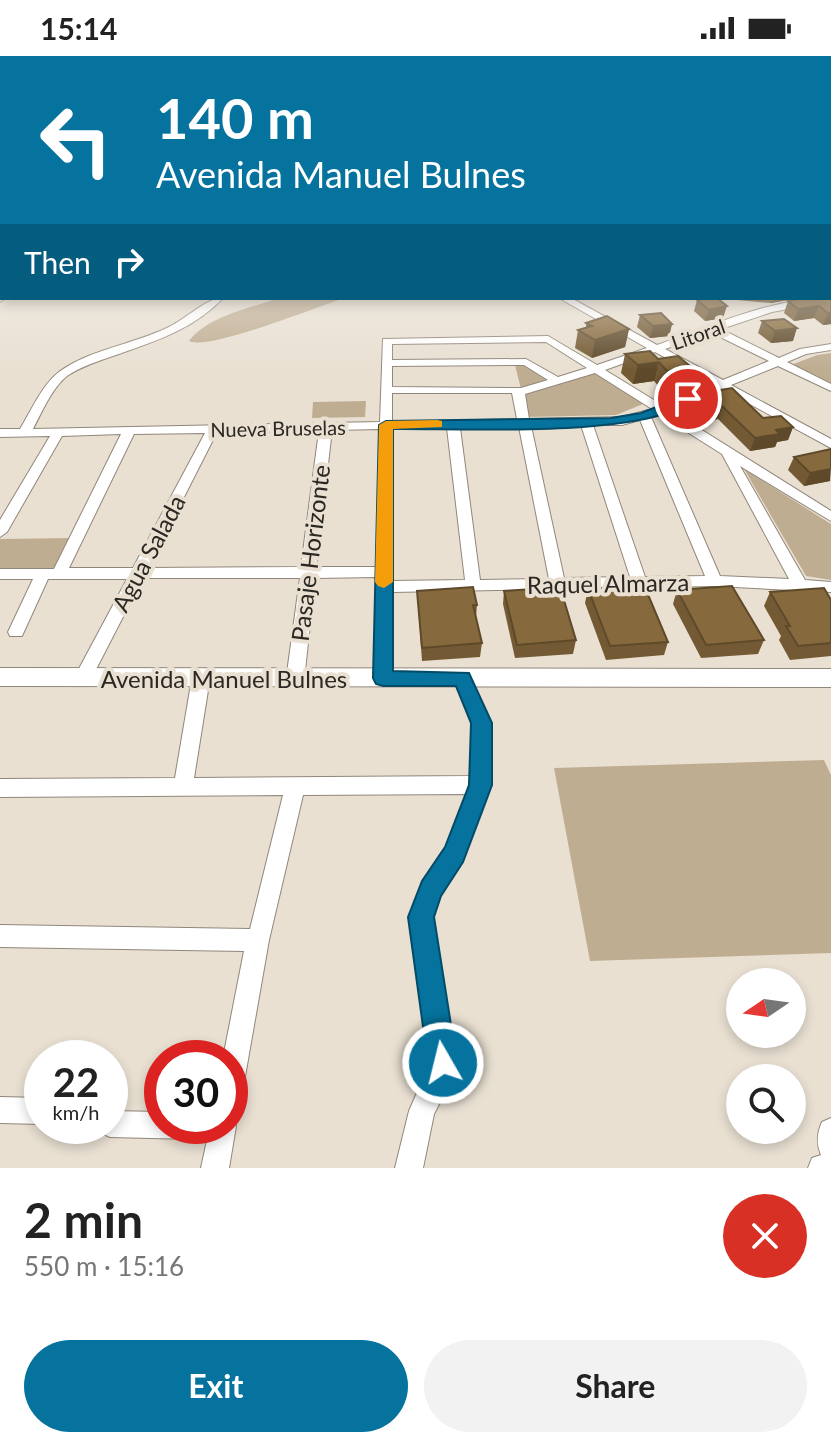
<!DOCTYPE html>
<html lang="en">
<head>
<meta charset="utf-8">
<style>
	body { margin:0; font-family:Lato,sans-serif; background:#f2f2f2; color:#222; height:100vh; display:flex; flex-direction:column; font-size:30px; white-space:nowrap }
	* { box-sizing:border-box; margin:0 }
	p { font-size:26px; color:#767676 }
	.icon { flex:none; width:44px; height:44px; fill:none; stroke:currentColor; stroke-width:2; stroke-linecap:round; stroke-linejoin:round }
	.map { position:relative; height:1112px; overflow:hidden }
	.drawer { display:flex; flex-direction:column; background:#fff; flex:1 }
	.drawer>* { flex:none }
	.guide { position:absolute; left:0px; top:0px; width:832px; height:244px; box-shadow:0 4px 12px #0003; background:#05739e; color:#fff; overflow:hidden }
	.needle { width:52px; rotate:257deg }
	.fabs { position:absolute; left:726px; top:912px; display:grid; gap:16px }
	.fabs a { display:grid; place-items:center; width:80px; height:80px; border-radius:50%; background:#fff; box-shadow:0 4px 12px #0003; font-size:40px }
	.speed { position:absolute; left:24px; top:984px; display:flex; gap:16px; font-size:40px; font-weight:700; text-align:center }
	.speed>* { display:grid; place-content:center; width:104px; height:104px; border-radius:50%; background:#fff; box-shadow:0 4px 12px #0003; line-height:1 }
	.speed small { font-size:20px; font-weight:400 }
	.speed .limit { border:12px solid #d22; background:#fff; color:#111 }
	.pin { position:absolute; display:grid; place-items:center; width:68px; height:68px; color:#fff; margin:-34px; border:4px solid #fff; border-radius:50%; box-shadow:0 2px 8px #0007 }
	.me { position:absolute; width:88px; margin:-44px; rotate:352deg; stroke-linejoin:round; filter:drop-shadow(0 0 6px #0008) }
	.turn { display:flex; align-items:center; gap:28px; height:168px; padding:0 24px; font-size:36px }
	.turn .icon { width:104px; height:104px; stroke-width:2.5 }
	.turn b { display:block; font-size:56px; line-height:68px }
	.then { display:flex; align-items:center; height:76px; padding:0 24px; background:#0003; gap:16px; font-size:30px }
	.round { display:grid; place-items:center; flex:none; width:84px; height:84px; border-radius:42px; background:#f2f2f2 }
	.headline { display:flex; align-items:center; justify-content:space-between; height:136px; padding:0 24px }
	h1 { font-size:48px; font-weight:700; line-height:60px }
	.primary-button { display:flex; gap:16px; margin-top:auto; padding:16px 24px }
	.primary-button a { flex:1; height:92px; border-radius:48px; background:#05739e; color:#fff; font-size:32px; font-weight:700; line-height:92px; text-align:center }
	.primary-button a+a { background:#f2f2f2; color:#222 }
	.status { display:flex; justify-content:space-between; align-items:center; height:56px; padding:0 40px; background:#fff; direction:ltr }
	.status svg { height:22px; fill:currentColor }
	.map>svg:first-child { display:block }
	.green { fill:#bfad91 }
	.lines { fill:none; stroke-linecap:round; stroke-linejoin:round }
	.minor-casing { stroke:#90877b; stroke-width:2 }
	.tertiary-casing { stroke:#90877b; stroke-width:2 }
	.minor { fill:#fff; fill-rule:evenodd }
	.tertiary { fill:#fff; fill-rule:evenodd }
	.wall { fill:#735a34 }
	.shaded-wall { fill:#5e4a2a }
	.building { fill:#86693c; stroke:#5e4a2a; stroke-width:2 }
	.route { fill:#05739e; stroke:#034b67; stroke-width:2 }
	.slow { fill:#f59e0b }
	.labels { text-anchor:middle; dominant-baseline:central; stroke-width:8; stroke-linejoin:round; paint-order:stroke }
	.far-street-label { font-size:20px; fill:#2b2823; stroke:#e9e0d2 }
	.street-label { font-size:24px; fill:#2b2823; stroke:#e9e0d2 }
</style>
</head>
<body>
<div class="status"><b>15:14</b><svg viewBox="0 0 49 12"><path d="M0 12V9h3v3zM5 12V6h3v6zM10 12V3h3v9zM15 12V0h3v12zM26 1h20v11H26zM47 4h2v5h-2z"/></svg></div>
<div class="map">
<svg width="831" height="1112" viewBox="0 0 831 1112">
	<rect width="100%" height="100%" fill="#e9e0d2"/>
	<g class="green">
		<path d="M279,242H345C318,250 209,295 189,285C208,260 251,252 279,242Z"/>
		<path d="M831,297V329L791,309L817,299Z"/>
		<path d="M515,309L526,310L556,329L596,316L643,348L616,359L528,361Z"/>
		<path d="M366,345L365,361L312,362L313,346Z"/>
		<path d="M744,413L831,468V524L806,520Z"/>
		<path d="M72,482L55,515L0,516V483Z"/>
		<path d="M824,704L831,719V897L590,905L554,712Z"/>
	</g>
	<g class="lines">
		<defs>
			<g id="minor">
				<rect x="0" y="186" width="2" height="6"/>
				<path d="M2,238V242H6L0,246Z"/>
				<path d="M831,239V245L772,256L721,273L779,302L800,293L831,288V294L806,298L787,306L831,328V335L778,310L731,329L831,383V392L722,333L670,354L831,455V465L740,410L805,524L831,526V536L715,530L392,536V622L389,627H377L374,622L377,521L315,522L304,624L301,629H289L286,624L300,522H143L89,627H77L74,622L127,523H48L22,580H10L8,576L33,523H0V513H54L121,378L62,380L7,476L0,481V464L50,380L0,381V373H20C31,355 42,329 59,316C90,293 135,288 169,271C186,263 206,242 223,242C193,274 153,286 113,300C98,305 80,311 67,320C52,332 42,356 33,373L380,366L383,283L548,280L597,309L647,292L559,242H571L657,289C712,270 771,242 830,242ZM712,277L769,305L723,324L665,293ZM546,286L587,312L558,321L526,303L392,304V288ZM655,296L713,328L662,349L605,314ZM524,309L548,324L521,332L392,331V310ZM595,317L652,353L622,361L529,363L525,338ZM392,337H512L517,363L392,366ZM660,359L722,398L789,523L720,520L651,361ZM640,364L705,520L645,521L593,369H622ZM581,369L630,521L564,522L531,370ZM519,371L549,523L480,524L460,372ZM447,372L465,524L392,525V373ZM380,373L377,511H316L332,374ZM319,375L301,511L148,512L217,376ZM205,377L133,512H69L134,378Z"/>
				<path d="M201,615L207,617L210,622L194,722L471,720L472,667L453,622L456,617H468L471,622L490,667L491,729L461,805L439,839L432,861L456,1007L448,1031L434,1058L423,1112H395L409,1055L430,1007L410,861L422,827L446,792L468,738L303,739L269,884L243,1032L239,1041L230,1045V1002H223L244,895L0,891V869L250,873L283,739L0,741V723L175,722L192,622L195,617Z"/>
				<path d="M0,1041L42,1042V1068L0,1067Z"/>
				<path d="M110,1055L162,1056V1070H205L201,1079L192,1083L110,1081L101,1077L98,1070H110Z"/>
				<path d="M230,1060L236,1070L229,1112H201L210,1070H230Z"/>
				<path d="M831,1062V1112H808L812,1102L821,1099C816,1087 817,1077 822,1066Z"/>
			</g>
			<path id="tertiary" d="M0,612L831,613V631L0,630Z"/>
		</defs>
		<use href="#minor" class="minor-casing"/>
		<use href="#tertiary" class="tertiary-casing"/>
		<use href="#minor" class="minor"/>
		<use href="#tertiary" class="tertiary"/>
	</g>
	<g class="wall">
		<path d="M831,237V268L823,269L814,262L794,265L784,257L788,245Z"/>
		<path d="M737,242H799L771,247L737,244Z"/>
		<path d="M697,244L723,262L705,265L694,255Z"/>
		<path d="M640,259L672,268L669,280L650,282L637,271Z"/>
		<path d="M762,265L793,285L771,287L758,277Z"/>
		<path d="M586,267L629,273L625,291L592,302L575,292L578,274L586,272Z"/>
		<path d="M625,298L658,303L678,300L690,334L677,340L670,333L662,334L654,325L633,328L621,317Z"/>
		<path d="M708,336L763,362L793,371L788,384L777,386L775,391L750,395L718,363L701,366L687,350L690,338Z"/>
		<path d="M831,393L830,425L804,430L788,414L794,401Z"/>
		<path d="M588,533L668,586L664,599L606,604L585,547Z"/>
		<path d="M677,534L764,584L758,598L701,602L673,548Z"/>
		<path d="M417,535L477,549L476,561L482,587L480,601L422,605Z"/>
		<path d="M504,535L576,584L573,598L515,602L503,548Z"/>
		<path d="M770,536L831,544V600L790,604L779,584L781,580L764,550Z"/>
	</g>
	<g class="shaded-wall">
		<path d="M773,242H799L771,247Z"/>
		<path d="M727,250L723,262L705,265L709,254Z"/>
		<path d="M819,250L814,262L794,265L798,253Z"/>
		<path d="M828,257H831V268L823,269Z"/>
		<path d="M672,268L669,280L650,282L653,270Z"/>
		<path d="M797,272L793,285L771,287L775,275Z"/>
		<path d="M629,273L625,291L592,302L595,284Z"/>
		<path d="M659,306L654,325L633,328L638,309Z"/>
		<path d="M675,314L670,333L662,334L667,315Z"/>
		<path d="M696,315L690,334L677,340L682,321Z"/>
		<path d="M722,350L718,363L701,366L705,353Z"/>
		<path d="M793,371L788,384L777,386L775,391L750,395L755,382L776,374Z"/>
		<path d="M831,409L830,425L804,430L810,417Z"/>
	</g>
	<g class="building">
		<path d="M830,205L831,206L830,226Z"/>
		<path d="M830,237H831V257H828L819,250L798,253L788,245L805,242H830Z"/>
		<path d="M710,242H717L727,250L709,254L697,244Z"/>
		<path d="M661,257L672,268L653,270L640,259Z"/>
		<path d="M607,260L629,273L595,284L578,274L592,270L586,267Z"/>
		<path d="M784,263L797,272L775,275L762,265Z"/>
		<path d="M650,295L658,303L678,300L696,315L682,321L675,314L667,315L659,306L638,309L625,298Z"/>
		<path d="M705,332L708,336L732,332L763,362L781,360L793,371L776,374L780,378L755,382L722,350L705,353L690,338Z"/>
		<path d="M831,393V413L810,417L794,401Z"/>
		<path d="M644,529L668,586L610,590L588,533Z"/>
		<path d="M732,530L764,584L706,589L677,534Z"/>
		<path d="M473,531L477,549H473L482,587L422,592L417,535Z"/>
		<path d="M560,531L576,584L517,589L504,535Z"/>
		<path d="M824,532L831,544V587L798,590L786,570H790L770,536Z"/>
	</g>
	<linearGradient id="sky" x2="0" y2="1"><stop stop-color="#85bbe7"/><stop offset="0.5" stop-color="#f5f1eb"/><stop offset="1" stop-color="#f5f1eb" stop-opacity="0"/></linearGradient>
	<rect width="831" height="314" fill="url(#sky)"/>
	<path class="route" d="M684,340L695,343C648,383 459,372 393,373V615L469,617L492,667V729L463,806L441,840L434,861L457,1007L453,1017L443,1021L433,1017L428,1007L408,861L422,825L445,791L469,729L471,667L456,630H383L376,628L373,622L379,369L386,365L611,362L641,357Z"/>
	<path class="slow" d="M437,364L442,365V371L393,373V526L384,532L378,530L375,526L379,369L386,365Z"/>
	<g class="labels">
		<g class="far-street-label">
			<text transform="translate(698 278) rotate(-19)">Litoral</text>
			<text transform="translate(278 372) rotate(-1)">Nueva Bruselas</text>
		</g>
		<g class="street-label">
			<text transform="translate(148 497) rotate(-62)">Agua Salada</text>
			<text transform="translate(310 497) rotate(-83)">Pasaje Horizonte</text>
			<text transform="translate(608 527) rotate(-1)">Raquel Almarza</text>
			<text x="224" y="622">Avenida Manuel Bulnes</text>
		</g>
	</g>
</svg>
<div class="fabs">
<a><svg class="needle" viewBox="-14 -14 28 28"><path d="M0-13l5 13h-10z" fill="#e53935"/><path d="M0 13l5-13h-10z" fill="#767676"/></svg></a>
<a><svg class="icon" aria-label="search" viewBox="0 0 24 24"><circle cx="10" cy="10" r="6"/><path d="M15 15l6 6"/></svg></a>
</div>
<div class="speed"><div>22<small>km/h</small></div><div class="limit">30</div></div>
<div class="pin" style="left:688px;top:343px;background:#d93025"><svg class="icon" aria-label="arrive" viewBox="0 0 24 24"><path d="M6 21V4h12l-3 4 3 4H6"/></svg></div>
<svg class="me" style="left:443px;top:1007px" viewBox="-20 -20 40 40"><circle r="17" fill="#05739e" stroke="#fff" stroke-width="3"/><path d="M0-11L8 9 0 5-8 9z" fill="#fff"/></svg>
<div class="guide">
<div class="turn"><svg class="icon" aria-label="left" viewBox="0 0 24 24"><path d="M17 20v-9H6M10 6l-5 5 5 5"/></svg><div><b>140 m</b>Avenida Manuel Bulnes</div></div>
<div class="then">Then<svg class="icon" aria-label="right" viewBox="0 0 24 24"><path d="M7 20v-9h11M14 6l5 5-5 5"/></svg></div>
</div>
</div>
<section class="drawer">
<div class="headline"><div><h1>2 min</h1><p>550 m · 15:16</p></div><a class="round" style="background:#d93025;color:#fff"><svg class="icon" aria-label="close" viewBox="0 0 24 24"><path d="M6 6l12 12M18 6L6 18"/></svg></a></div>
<div class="primary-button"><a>Exit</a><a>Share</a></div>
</section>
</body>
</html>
